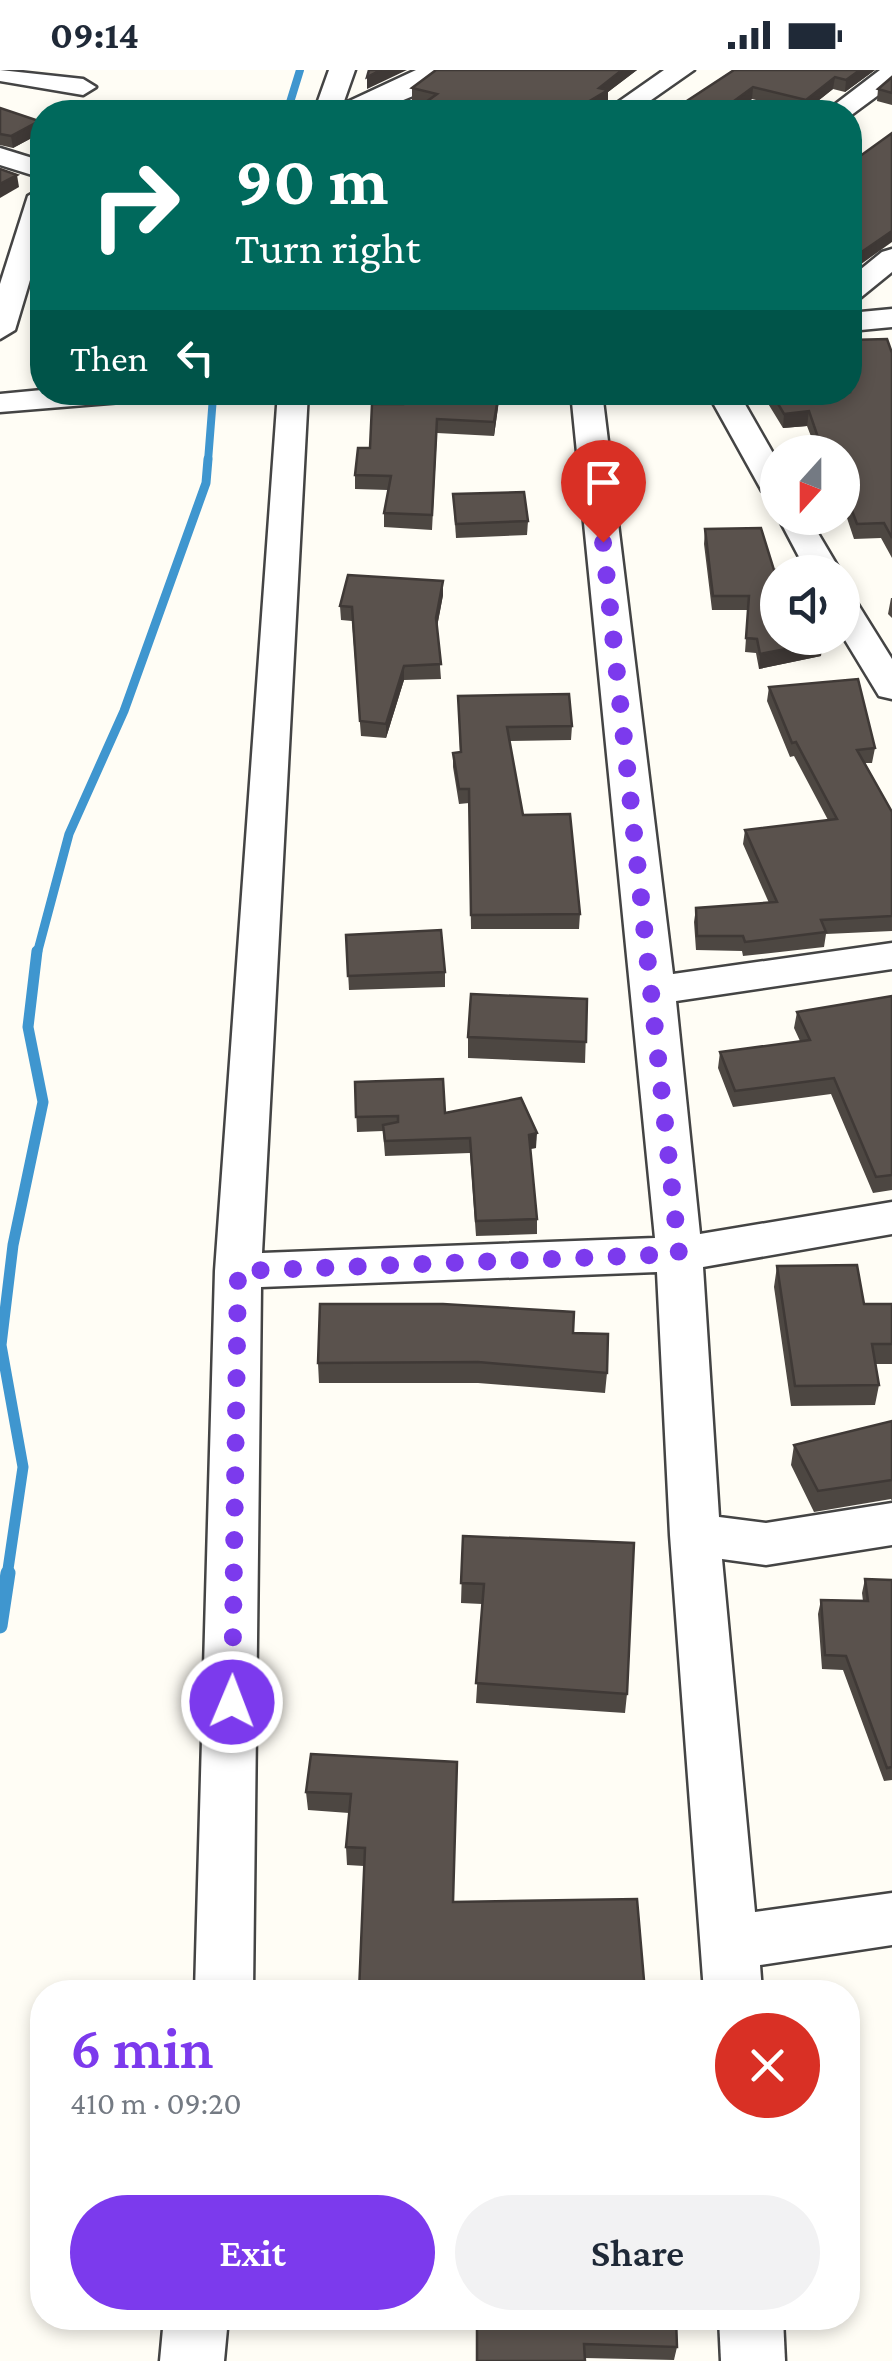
<!DOCTYPE html>
<html lang="en">
<head>
<meta charset="utf-8">
<style>
	body { margin:0; font-family:"Crimson Pro",serif; background:#f2f2f3; color:#1f2937; height:100vh; display:flex; flex-direction:column; font-size:38px; white-space:nowrap }
	* { box-sizing:border-box; margin:0 }
	p { font-size:32px; color:#747a83 }
	.icon { flex:none; width:55px; height:55px; fill:none; stroke:currentColor; stroke-width:2; stroke-linecap:round; stroke-linejoin:round }
	.map { position:relative; flex:1; overflow:hidden }
	.sheet { position:absolute; left:30px; top:1910px; width:830px; height:350px; display:flex; flex-direction:column; background:#fff; border-radius:40px; box-shadow:0 5px 15px #0003 }
	.sheet>* { flex:none }
	.guide { position:absolute; left:30px; top:30px; width:832px; height:305px; border-radius:40px; box-shadow:0 5px 15px #0003; background:#00695c; color:#fff; overflow:hidden }
	.needle { width:65px; rotate:201deg }
	.fabs { position:absolute; left:760px; top:365px; display:grid; gap:20px }
	.fabs a { display:grid; place-items:center; width:100px; height:100px; border-radius:50%; background:#fff; box-shadow:0 5px 15px #0003; font-size:50px }
	.pin { position:absolute; display:grid; place-items:center; width:85px; height:85px; color:#fff; margin:-102px -42px; border-radius:50% 50% 50% 0; rotate:-45deg; box-shadow:0 0 10px #0007 }
	.pin .icon { rotate:45deg }
	.me { position:absolute; width:110px; margin:-55px; rotate:1deg; stroke-linejoin:round; filter:drop-shadow(0 0 8px #0008) }
	.turn { display:flex; align-items:center; gap:35px; height:210px; padding:0 40px; font-size:45px }
	.turn .icon { width:130px; height:130px; stroke-width:2.5 }
	.turn b { display:block; font-size:70px; line-height:85px }
	.then { display:flex; align-items:center; height:95px; padding:0 40px; background:#0003; gap:20px; font-size:38px }
	.round { display:grid; place-items:center; flex:none; width:105px; height:105px; border-radius:52px; background:#f2f2f3 }
	.summary { display:flex; align-items:center; justify-content:space-between; height:170px; padding:0 40px }
	h1 { font-size:60px; font-weight:600; line-height:75px; color:#7c3aed }
	.action { display:flex; gap:20px; margin-top:auto; padding:20px 40px }
	.action a { flex:1; height:115px; border-radius:60px; background:#7c3aed; color:#fff; font-size:40px; font-weight:600; line-height:115px; text-align:center }
	.action a+a { background:#f2f2f3; color:#1f2937 }
	.status { display:flex; justify-content:space-between; align-items:center; height:70px; padding:0 50px; background:#fff; direction:ltr }
	.status svg { height:28px; fill:currentColor }
	.map>svg:first-child { display:block }
	.lines { fill:none; stroke-linecap:round; stroke-linejoin:round }
	.stream-far3 { stroke:#3f96cf; stroke-width:8 }
	.stream-far2 { stroke:#3f96cf; stroke-width:9 }
	.stream-far1 { stroke:#3f96cf; stroke-width:11 }
	.stream { stroke:#3f96cf; stroke-width:15 }
	.minor-casing { stroke:#444; stroke-width:5 }
	.minor { fill:#fff; fill-rule:evenodd }
	.wall { fill:#4d4742 }
	.shaded-wall { fill:#3f3936 }
	.building { fill:#5a524d; stroke:#3f3936; stroke-width:2.5 }
	.route { stroke:#7c3aed; stroke-width:18; stroke-dasharray:0 32.4 }
</style>
</head>
<body>
<div class="status"><b>09:14</b><svg viewBox="0 0 49 12"><path d="M0 12V9h3v3zM5 12V6h3v6zM10 12V3h3v9zM15 12V0h3v12zM26 1h20v11H26zM47 4h2v5h-2z"/></svg></div>
<div class="map">
<svg width="892" height="2291" viewBox="0 0 892 2291">
	<rect width="100%" height="100%" fill="#fffdf5"/>
	<g class="lines">
		<g class="stream-far3">
			<path d="M287,42L300,0"/>
			<path d="M208,391L213,327"/>
		</g>
		<path class="stream-far2" d="M37,884L69,764L124,641L206,413L208,389"/>
		<path class="stream-far1" d="M7,1506L23,1397L1,1275L13,1175L43,1032L28,957L37,881"/>
		<path class="stream" d="M0,1556L8,1503"/>
		<defs>
			<g id="minor">
				<path d="M0,0L83,9L96,17L83,25L0,11Z"/>
				<path d="M329,0H355L343,34L416,0H448C416,38 359,42 314,42Z"/>
				<path d="M664,0H694L634,42H604Z"/>
				<path d="M880,0H892V15L850,46L825,42Z"/>
				<path d="M0,78L42,91V108L0,95Z"/>
				<path d="M42,118V170L15,260L0,269V214L28,126Z"/>
				<path d="M892,179V202L860,228L850,231V208L882,182Z"/>
				<path d="M892,239V257L850,261V243Z"/>
				<path d="M42,320V322H149L134,331L0,342V324Z"/>
				<path d="M278,322H308L262,1183L655,1168L571,322H602L673,904L892,873V899L676,931L700,1164L892,1132V1164L703,1197L719,1447L766,1453L892,1433V1475L766,1495L722,1489L755,1842L892,1823V1875L760,1895L762,1922H704L670,1465L657,1202L261,1217L253,1922H195L215,1201Z"/>
				<path d="M707,322H738L778,392V431L762,421Z"/>
				<path d="M778,447L809,448L841,502H807Z"/>
				<path d="M842,525L854,528L892,589V629L879,626L842,565Z"/>
				<path d="M164,2248H228L224,2291H160Z"/>
				<path d="M719,2248H783L785,2291H721Z"/>
			</g>
		</defs>
		<use href="#minor" class="minor-casing"/>
		<use href="#minor" class="minor"/>
	</g>
	<g class="wall">
		<path d="M436,0H637L608,22V32L591,42H412L425,33L412,30V18Z"/>
		<path d="M734,0H875L845,22L833,19L804,42L752,29L734,42H670Z"/>
		<path d="M892,7V35L877,31L878,19Z"/>
		<path d="M0,38L41,63L13,78L0,75Z"/>
		<path d="M892,283V488L881,468L854,469L842,433V382H817L807,356L783,358L761,322H850Z"/>
		<path d="M403,322H500L494,366L437,363L432,460L384,457V443L388,420L355,419V405L370,378L403,334Z"/>
		<path d="M453,424L528,451L527,465L456,468Z"/>
		<path d="M705,459L778,568L821,586L759,599L756,583L745,582L748,540H712L704,474Z"/>
		<path d="M443,525L437,557L441,609L404,610L386,668L361,666L352,551L341,550L340,536Z"/>
		<path d="M891,528H892V548L888,544Z"/>
		<path d="M769,617L875,678L872,693H865L892,742V861L826,864L824,877L743,886L742,881L696,880L694,852L696,838L769,833L743,774L745,760L828,750L794,686L790,687L767,631Z"/>
		<path d="M458,626L572,656L571,670L510,671L523,745L580,844L579,859H471L469,733L459,734L453,697V683L460,682Z"/>
		<path d="M346,865L445,902V917L349,920Z"/>
		<path d="M892,926V1120L873,1123L831,1024L733,1037L718,998L720,982L800,971L794,958L797,942Z"/>
		<path d="M587,929L585,993L468,988V967Z"/>
		<path d="M355,1012L445,1043L536,1078L530,1079L537,1149V1164L476,1166L470,1083L385,1086L383,1061L357,1062Z"/>
		<path d="M777,1196L864,1234H892V1294H876L879,1315L875,1335L791,1336L774,1217Z"/>
		<path d="M573,1263L607,1303L605,1323L478,1313H319L318,1293Z"/>
		<path d="M892,1351V1431L891,1429L814,1442L791,1395L794,1375Z"/>
		<path d="M463,1466L627,1624L625,1643L476,1633L482,1534L461,1533Z"/>
		<path d="M865,1509L892,1510V1710L884,1711L843,1600L822,1599L818,1544L821,1530L863,1531L862,1523Z"/>
		<path d="M457,1692L453,1832L645,1922L364,1796L347,1795L346,1777L349,1743L308,1740L306,1722Z"/>
		<path d="M476,2248L677,2277L674,2290L585,2288Z"/>
	</g>
	<g class="shaded-wall">
		<path d="M381,0H407L367,19V7Z"/>
		<path d="M622,0H637L608,22V32L591,42H571Z"/>
		<path d="M860,0H875L845,22L846,10Z"/>
		<path d="M835,7L833,19L804,42L806,30Z"/>
		<path d="M753,17L752,29L734,42H719Z"/>
		<path d="M39,51L41,63L13,78L11,66Z"/>
		<path d="M17,105L19,117L0,128V114Z"/>
		<path d="M892,161V172L850,202V190Z"/>
		<path d="M499,322V331L494,366V352Z"/>
		<path d="M809,341L807,356L783,358L784,344Z"/>
		<path d="M443,511V525L436,562V548Z"/>
		<path d="M823,572L821,586L759,599L760,584Z"/>
		<path d="M404,596V610L386,668V654Z"/>
		<path d="M537,1063L536,1078L528,1079L529,1065Z"/>
	</g>
	<g class="building">
		<path d="M369,0H381L367,7Z"/>
		<path d="M436,0H622L599,18L608,20L571,42H515L491,35L480,42H412L437,24L412,18Z"/>
		<path d="M734,0H860L846,10L835,7L806,30L753,17L719,42H670Z"/>
		<path d="M892,7V23L878,19Z"/>
		<path d="M0,38L39,51L11,66L0,64Z"/>
		<path d="M892,63V161L850,190V88L856,89Z"/>
		<path d="M0,99L17,105L0,114Z"/>
		<path d="M887,269L892,283V468L884,453L857,454L842,414V382H823L809,341L784,344L771,322H850V270Z"/>
		<path d="M403,322H499L494,352L437,349L432,445L384,443L391,406L355,405L358,378H370L372,334H403Z"/>
		<path d="M524,422L528,451L456,454L453,424Z"/>
		<path d="M761,458L774,500H786L787,502H778V568H823V572L760,584L757,569L746,568L749,526H713L705,459Z"/>
		<path d="M348,505L443,511L436,548L441,594L404,596L386,654L360,651L352,537L340,536Z"/>
		<path d="M858,609L875,678L857,680L892,742V846L821,850L826,862L745,872L743,866H697L696,838L777,832L745,760L837,749L796,672L792,673L769,617Z"/>
		<path d="M569,624L572,656L507,657L523,745L570,744L580,844L471,845L469,719H459L453,683L461,682L458,626Z"/>
		<path d="M441,860L445,902L348,906L346,865Z"/>
		<path d="M471,924L587,929L586,972L468,967Z"/>
		<path d="M892,926V1105L876,1107L834,1008L735,1021L720,982L810,970L797,942Z"/>
		<path d="M443,1009L445,1043L521,1028L537,1063L529,1065L537,1149L476,1151L470,1068L385,1071L383,1055L398,1052V1046L356,1047L355,1012Z"/>
		<path d="M857,1195L864,1234H892V1274H872L879,1315L795,1316L777,1196Z"/>
		<path d="M320,1234H443L574,1242L573,1263L608,1264L607,1303L478,1292L318,1293Z"/>
		<path d="M892,1351V1410L818,1421L794,1375Z"/>
		<path d="M463,1466L634,1473L627,1624L476,1613L484,1514L461,1513Z"/>
		<path d="M865,1509L892,1510V1697L887,1698L846,1586L825,1585L821,1530L868,1531Z"/>
		<path d="M311,1684L457,1692L453,1832L637,1829L645,1922H359L365,1778L346,1777L351,1724L306,1722Z"/>
		<path d="M477,2248H676L677,2277L584,2274L585,2291H477Z"/>
	</g>
	<g class="lines">
		<path class="route" d="M232,1632L238,1201L679,1184L603,472"/>
	</g>
</svg>
<div class="fabs">
<a><svg class="needle" viewBox="-14 -14 28 28"><path d="M0-13l5 13h-10z" fill="#e53935"/><path d="M0 13l5-13h-10z" fill="#747a83"/></svg></a>
<a><svg class="icon" aria-label="sound" viewBox="0 0 24 24"><path d="M4 9h4l5-4v14l-5-4H4zM17 9q2 3 0 6"/></svg></a>
</div>
<div class="pin" style="left:603px;top:472px;background:#d93025"><svg class="icon" aria-label="arrive" viewBox="0 0 24 24"><path d="M6 21V4h12l-3 4 3 4H6"/></svg></div>
<svg class="me" style="left:232px;top:1632px" viewBox="-20 -20 40 40"><circle r="17" fill="#7c3aed" stroke="#fff" stroke-width="3"/><path d="M0-11L8 9 0 5-8 9z" fill="#fff"/></svg>
<div class="guide">
<div class="turn"><svg class="icon" aria-label="right" viewBox="0 0 24 24"><path d="M7 20v-9h11M14 6l5 5-5 5"/></svg><div><b>90 m</b>Turn right</div></div>
<div class="then">Then<svg class="icon" aria-label="left" viewBox="0 0 24 24"><path d="M17 20v-9H6M10 6l-5 5 5 5"/></svg></div>
</div>
<section class="sheet">
<div class="summary"><div><h1>6 min</h1><p>410 m · 09:20</p></div><a class="round" style="background:#d93025;color:#fff"><svg class="icon" aria-label="close" viewBox="0 0 24 24"><path d="M6 6l12 12M18 6L6 18"/></svg></a></div>
<div class="action"><a>Exit</a><a>Share</a></div>
</section>
</div>
</body>
</html>
